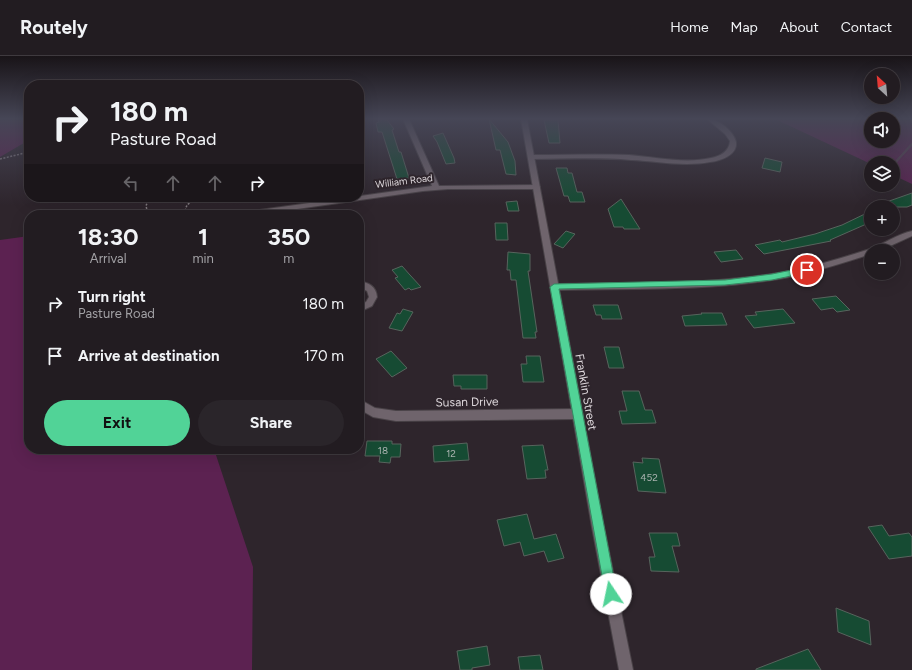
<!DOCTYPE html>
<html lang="en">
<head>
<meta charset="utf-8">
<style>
	body { margin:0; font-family:Figtree,sans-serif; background:#2a252a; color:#f1f3f6; height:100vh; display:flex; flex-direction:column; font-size:15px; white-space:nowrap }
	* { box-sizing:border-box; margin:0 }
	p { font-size:13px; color:#a2a1a5 }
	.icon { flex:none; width:22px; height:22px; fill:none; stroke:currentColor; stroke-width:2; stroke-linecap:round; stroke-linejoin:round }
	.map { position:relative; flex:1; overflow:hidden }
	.drawer { position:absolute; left:24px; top:154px; width:340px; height:244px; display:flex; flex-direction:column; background:#221c21; border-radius:16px; box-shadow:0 4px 16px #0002,0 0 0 1px #3f3a3f }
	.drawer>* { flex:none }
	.hud { position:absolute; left:24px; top:24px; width:340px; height:122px; border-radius:16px; box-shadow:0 4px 16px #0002,0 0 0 1px #3f3a3f; background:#221c21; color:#f1f3f6; overflow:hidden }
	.needle { width:26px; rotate:334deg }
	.controls { position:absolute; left:864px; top:12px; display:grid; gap:8px }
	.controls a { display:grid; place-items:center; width:36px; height:36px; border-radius:50%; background:#221c21; box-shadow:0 4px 16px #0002,0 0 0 1px #3f3a3f; font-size:20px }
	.pin { position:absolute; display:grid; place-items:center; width:34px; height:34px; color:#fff; margin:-17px; border:2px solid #fff; border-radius:50%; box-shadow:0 1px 4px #0007 }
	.me { position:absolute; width:44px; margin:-22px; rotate:349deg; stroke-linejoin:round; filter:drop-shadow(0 0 3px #0008) }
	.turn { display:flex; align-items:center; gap:14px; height:84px; padding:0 20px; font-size:18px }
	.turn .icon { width:52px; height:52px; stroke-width:2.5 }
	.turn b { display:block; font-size:28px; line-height:34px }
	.lanes { display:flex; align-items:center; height:38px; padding:0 20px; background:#0003; justify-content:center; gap:20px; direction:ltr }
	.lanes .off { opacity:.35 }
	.eta { display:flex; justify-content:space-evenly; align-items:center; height:68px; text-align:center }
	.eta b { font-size:24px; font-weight:700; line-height:28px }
	.primary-button { display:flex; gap:8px; margin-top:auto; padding:8px 20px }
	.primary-button a { flex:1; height:46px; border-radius:24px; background:#51d397; color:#111; font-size:16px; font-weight:700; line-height:46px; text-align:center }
	.primary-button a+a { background:#2a252a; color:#f1f3f6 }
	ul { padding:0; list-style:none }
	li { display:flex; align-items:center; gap:12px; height:52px; padding:0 20px }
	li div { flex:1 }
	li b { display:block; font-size:15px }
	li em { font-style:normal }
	header { display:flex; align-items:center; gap:24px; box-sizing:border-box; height:56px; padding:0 20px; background:#221c21; border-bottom:1px solid #3f3a3f }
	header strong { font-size:19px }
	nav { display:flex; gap:22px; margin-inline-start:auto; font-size:14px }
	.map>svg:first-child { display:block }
	.green { fill:#5c2251; fill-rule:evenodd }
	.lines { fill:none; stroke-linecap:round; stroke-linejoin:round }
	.stream { stroke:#584154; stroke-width:2.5 }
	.building { fill:#164b33; stroke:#57645d }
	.minor-casing { stroke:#494247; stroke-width:2 }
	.secondary-casing { stroke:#494247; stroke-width:2 }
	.path { stroke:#867f84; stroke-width:1.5; stroke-dasharray:2 1.5; stroke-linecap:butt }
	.minor { fill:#6f646c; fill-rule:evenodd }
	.secondary { fill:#6f646c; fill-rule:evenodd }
	.route { fill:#51d397; stroke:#358962 }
	.labels { text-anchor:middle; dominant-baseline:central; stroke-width:4; stroke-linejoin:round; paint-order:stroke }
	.far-street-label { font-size:10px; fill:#dcd6da; stroke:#2e252c }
	.number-label { font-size:10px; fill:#aab3b0 }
	.street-label { font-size:12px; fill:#dcd6da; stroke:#2e252c }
</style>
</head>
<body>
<header>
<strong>Routely</strong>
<nav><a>Home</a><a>Map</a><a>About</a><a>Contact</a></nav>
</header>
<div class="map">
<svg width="912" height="614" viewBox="0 0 912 614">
	<rect width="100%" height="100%" fill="#2e252c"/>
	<g class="green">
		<path d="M0,63H29V84L0,101Z"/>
		<path d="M775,63H912V128L893,119V107H871V108ZM871,63H893V85H871Z"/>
		<path d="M29,180V393H214L253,511L252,614H0V184Z"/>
	</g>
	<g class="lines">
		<path class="stream" d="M893,109L912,88"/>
	</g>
	<g class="building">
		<path d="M378,63L387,64L394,73L392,74L399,96H401L409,122L397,123L382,76H378L376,67L379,66Z"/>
		<path d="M489,63L508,86L515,105L516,119L506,118L500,94H496Z"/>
		<path d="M544,64H558L560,87H549Z"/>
		<path d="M443,77L454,102L455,107L446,108L437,86L433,80Z"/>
		<path d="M765,102L782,106L780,116L762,112Z"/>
		<path d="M556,112H567L568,117H572L577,136H582L585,146H570L568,140H564Z"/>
		<path d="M912,137V149L907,151H876L875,150Z"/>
		<path d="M621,143L640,173H624L623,171H614L608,153Z"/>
		<path d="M517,145L519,155H508L506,146Z"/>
		<path d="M871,155V166L830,184L831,185L764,198L755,189L780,184L782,186L815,178L842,169Z"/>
		<path d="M495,167H507L508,184H496Z"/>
		<path d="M566,175L575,178L563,192L554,188Z"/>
		<path d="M736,194L743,203L721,206L714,196Z"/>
		<path d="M508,196L530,198V215H528L537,276H535L536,282H523L516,224H511L510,214H507Z"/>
		<path d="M402,210L410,219L421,231L411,234L409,232L405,234L395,222L398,221L392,214Z"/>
		<path d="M836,240L850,254L837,256L833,252L821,254L812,243Z"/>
		<path d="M593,249H618L622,263H602L601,259H596Z"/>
		<path d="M403,253L413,256L402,275L389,272L397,257L400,258Z"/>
		<path d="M783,253L795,267L754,272L745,260L757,259L755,256Z"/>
		<path d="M701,257H722L727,269L685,270L682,260L702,258Z"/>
		<path d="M604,291H619L624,312H609Z"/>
		<path d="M391,295L407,312L392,321L376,303Z"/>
		<path d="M526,300H540L544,326H523L521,308H527Z"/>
		<path d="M453,319H487V333H461V330H454Z"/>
		<path d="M622,335H639L645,354H652L656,367L622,368L619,355H627Z"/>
		<path d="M367,385H392V388H401L400,401H391L390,407L379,406L380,400H365Z"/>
		<path d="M467,387L469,404L434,406L433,390Z"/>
		<path d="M543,389L548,414H545L546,422L527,423L522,390Z"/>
		<path d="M642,402L659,403L666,437L638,435L633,406L643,407Z"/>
		<path d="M527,458L534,483L556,478L564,502L548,506L544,495L524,500L520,486L504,490L497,464Z"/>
		<path d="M882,469L889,480L909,477L912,481V500L889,503L868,471Z"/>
		<path d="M649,477H677L680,490H672L679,516L651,515L649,501H655Z"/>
		<path d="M836,552L869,565L871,589L838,576Z"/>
		<path d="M487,590L490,609L472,612V614H460L457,595Z"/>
		<path d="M808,593L821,614H756V613Z"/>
		<path d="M540,599L543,614H520L518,601Z"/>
	</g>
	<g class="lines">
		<defs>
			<g id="minor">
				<path d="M403,63H409L439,130L536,129L540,131L536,133H448L423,135L255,159L249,157L253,155L432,130Z"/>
				<path d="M707,63C717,62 734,75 736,86C738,99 720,105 710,106C684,111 657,105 631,104C598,101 564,103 531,103L528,101L531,99C564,99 596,98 629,99C655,101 685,108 711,102C720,100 729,96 730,85L725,78Z"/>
				<path d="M912,175V180L879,195H871V198C846,206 821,214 795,220C716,236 634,232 554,234L550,231L554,228C634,226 715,230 794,214C820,209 845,201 870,193C884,188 897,178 912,175Z"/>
				<path d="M359,225C369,227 376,230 377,241L372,250L359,256V249L366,246L369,241L367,235L359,231Z"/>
				<path d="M359,343L375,352L396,355L577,353L581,355L582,358L581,361L577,363L396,365L373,361L359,353Z"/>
			</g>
			<path id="secondary" d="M521,63H527L604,471L633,614H619L592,471Z"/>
		</defs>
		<use href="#minor" class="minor-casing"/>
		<use href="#secondary" class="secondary-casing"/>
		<g class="path">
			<path d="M0,103L29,96"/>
			<path d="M149,141L146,150L147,154L188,159"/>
			<path d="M184,158L187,149L198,141"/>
		</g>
		<use href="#minor" class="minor"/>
		<use href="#secondary" class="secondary"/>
	</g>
	<linearGradient id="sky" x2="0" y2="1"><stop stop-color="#191418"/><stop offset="0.42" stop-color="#464656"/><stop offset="1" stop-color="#464656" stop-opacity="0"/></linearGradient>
	<rect width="912" height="149" fill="url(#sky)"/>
	<path class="route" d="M807,211L811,214L810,216L772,224L725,229L559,233L617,538L615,542L611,544L606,542L550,231L554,228L725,224L772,218Z"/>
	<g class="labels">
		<g class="far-street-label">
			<text transform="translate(404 125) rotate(-7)">William Road</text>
		</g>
		<g class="number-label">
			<text x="383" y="394">18</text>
			<text x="451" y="397">12</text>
			<text x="649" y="421">452</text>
		</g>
		<g class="street-label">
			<text transform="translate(586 336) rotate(80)">Franklin Street</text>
			<text transform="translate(467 346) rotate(-1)">Susan Drive</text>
		</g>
	</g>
</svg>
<div class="controls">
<a><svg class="needle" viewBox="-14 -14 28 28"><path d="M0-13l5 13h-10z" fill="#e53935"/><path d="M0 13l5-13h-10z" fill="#a2a1a5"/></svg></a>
<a><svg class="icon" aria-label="sound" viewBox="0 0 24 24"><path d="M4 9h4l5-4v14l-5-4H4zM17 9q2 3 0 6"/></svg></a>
<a><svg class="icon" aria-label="layers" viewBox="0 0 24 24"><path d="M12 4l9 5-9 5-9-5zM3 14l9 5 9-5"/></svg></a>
<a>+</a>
<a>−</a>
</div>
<div class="pin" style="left:807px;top:214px;background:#d93025"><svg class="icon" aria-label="arrive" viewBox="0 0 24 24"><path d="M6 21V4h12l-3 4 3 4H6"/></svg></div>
<svg class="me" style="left:611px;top:538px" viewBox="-20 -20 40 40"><circle r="19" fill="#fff"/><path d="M0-13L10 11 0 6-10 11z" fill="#51d397"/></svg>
<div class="hud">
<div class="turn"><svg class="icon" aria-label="right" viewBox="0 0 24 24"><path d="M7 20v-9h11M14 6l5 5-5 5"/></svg><div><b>180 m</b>Pasture Road</div></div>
<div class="lanes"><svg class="icon off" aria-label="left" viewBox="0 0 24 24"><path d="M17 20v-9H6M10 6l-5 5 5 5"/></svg><svg class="icon off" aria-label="ahead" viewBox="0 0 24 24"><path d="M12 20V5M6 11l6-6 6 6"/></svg><svg class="icon off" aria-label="ahead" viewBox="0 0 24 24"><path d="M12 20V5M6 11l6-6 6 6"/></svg><svg class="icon" aria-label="right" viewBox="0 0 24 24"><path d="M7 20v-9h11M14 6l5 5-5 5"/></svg></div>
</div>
<section class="drawer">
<div class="eta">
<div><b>18:30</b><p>Arrival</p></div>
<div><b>1</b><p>min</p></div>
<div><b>350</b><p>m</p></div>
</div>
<ul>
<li><svg class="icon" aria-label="right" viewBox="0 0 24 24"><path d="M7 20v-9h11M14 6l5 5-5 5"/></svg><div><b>Turn right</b><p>Pasture Road</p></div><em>180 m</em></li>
<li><svg class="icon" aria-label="arrive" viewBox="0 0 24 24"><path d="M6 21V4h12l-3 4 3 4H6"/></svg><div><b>Arrive at destination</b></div><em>170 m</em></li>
</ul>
<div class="primary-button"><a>Exit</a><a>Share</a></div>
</section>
</div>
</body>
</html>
